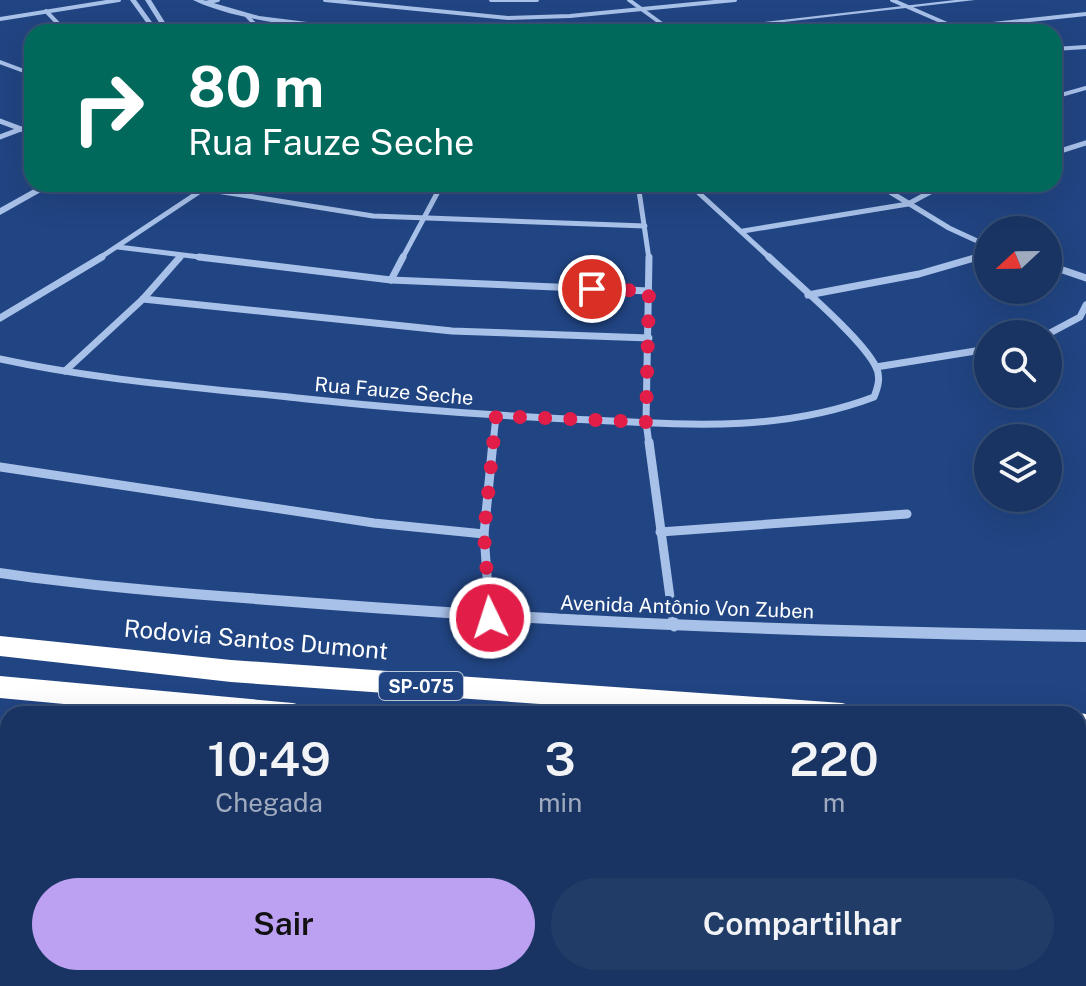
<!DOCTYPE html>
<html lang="pt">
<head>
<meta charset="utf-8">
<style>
	body { margin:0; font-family:"Public Sans",sans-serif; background:#223c68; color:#f1f3f6; height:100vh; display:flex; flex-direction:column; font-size:30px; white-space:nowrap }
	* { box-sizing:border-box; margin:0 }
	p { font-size:26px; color:#9faabe }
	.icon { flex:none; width:44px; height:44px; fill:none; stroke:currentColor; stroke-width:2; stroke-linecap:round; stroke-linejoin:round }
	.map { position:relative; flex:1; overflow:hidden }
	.sheet { position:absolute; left:0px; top:706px; width:1086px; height:280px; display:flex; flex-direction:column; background:#193462; border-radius:24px 24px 0 0; box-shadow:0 8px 32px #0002,0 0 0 2px #374f77 }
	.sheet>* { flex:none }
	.hud { position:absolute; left:24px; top:24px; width:1038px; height:168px; border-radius:24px; box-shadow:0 8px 32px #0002,0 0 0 2px #374f77; background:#00695c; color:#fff; overflow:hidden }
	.needle { width:52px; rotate:248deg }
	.tools { position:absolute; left:974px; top:216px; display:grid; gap:16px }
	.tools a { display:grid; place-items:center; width:88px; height:88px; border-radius:50%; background:#193462; box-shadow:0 8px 32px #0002,0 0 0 2px #374f77; font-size:40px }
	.pin { position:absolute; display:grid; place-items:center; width:68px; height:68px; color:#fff; margin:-34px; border:4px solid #fff; border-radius:50%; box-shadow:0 2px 8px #0007 }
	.me { position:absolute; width:88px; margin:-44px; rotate:356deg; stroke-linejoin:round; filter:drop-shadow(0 0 6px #0008) }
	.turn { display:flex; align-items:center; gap:28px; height:168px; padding:0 32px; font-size:36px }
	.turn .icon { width:104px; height:104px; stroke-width:2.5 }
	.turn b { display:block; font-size:56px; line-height:68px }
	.eta { display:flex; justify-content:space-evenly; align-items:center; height:136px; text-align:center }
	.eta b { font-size:48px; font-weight:600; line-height:56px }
	.cta { display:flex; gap:16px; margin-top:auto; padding:16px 32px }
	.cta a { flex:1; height:92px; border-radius:48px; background:#bca0f2; color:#111; font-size:32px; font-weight:600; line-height:92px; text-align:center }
	.cta a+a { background:#223c68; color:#f1f3f6 }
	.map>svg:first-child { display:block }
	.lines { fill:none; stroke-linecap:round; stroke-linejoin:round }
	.minor-far4 { stroke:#a8c1e9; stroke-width:4 }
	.minor-far3 { stroke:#a8c1e9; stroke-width:5 }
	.minor-far2 { stroke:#a8c1e9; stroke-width:7 }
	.minor-far1 { stroke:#a8c1e9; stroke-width:9 }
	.minor { stroke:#a8c1e9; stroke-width:11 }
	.tertiary { fill:#a8c1e9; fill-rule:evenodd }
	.motorway { fill:#fff; fill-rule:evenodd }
	.route { stroke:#e11d48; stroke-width:14; stroke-dasharray:0 25.2 }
	.labels { text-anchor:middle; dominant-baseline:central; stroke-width:8; stroke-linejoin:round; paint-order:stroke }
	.shield { fill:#214583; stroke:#bcc7da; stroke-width:2 }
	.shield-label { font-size:18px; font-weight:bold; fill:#fff }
	.street-label { font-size:20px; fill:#fff; stroke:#214583 }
	.near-street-label { font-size:24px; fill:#fff; stroke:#214583 }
</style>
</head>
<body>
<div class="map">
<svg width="1086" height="986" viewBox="0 0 1086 986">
	<rect width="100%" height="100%" fill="#214583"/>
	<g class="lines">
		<g class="minor-far4">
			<path d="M325,0L508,18L570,16L735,0"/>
			<path d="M491,0H537"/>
			<path d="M629,0L673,32"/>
			<path d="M892,0L954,27"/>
			<path d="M205,3L218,0"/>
			<path d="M46,11L66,32"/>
			<path d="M247,16L262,32"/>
			<path d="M0,19L119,0"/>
			<path d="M919,32L1086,14"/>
			<path d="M1054,49L1086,47"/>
			<path d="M0,62L32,74"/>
			<path d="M1054,97L1086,88"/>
		</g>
		<g class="minor-far3">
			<path d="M0,121L32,133"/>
			<path d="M0,137L21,129"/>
			<path d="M1054,153L1086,143"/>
			<path d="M638,184L649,259"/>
			<path d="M689,184L771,259"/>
			<path d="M877,184L949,228L988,246"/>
			<path d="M204,189L373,216L645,226"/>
			<path d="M743,231L908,204L945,184"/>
			<path d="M118,247L216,259"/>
			<path d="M98,259L211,184"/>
			<path d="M179,259L181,256"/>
			<path d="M402,259L442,184"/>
			<path d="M971,259L988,254"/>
		</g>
		<g class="minor-far2">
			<path d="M199,257L391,280L649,291"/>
			<path d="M649,257L646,422L649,444"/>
			<path d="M1048,265L1086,278"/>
			<path d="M391,280L403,257"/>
			<path d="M808,295L919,274L978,257"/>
			<path d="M143,299L452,331L649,338"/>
			<path d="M0,318L102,257"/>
			<path d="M1048,334L1080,317L1086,305"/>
			<path d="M0,359C101,381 205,388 307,399C402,409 497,416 592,420C688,425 782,432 874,397C878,387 881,377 876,367C863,339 794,281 769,257"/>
			<path d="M876,367L988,349"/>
			<path d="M65,371L143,299L180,257"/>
			<path d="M493,444L496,416"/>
		</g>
		<g class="minor-far1">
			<path d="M649,442L674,627"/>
			<path d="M0,467L374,523L484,534"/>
			<path d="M660,532L907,514"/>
			<path d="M490,618L484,534L493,442"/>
		</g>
		<g class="minor">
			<path d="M0,822L8,823"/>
			<path d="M0,868L8,857"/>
			<path d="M1078,900H1086"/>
			<path d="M902,978L905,986"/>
		</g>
		<g class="tertiary">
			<path d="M130,0H136L159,32H153Z"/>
			<path d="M145,0H151L171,32H165Z"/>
			<path d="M193,0H203L259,16L387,32C334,32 240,23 193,0Z"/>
			<path d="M955,0H975L698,32H676Z"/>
			<path d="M43,184H55L0,215V208Z"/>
			<path d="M0,568C110,584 220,591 331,599C582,618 834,627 1086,630V642C834,638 582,629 331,610C220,601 110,594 0,578Z"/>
		</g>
		<g class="motorway">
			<path d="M0,636L231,660L842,703L853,706L857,714H682L231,682L0,656Z"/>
			<path d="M0,676L293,703L304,706L308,714H171L0,698Z"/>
			<path d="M1078,713L1086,714V738L1078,737Z"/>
			<path d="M1078,764L1086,765V791L1078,790Z"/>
		</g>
	</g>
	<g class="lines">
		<path class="route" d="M490,618L484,534L496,416L646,422L649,291L592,289"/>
	</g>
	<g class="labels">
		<rect class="shield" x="379" y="672" width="84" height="28" rx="6"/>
		<g class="shield-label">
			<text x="421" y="686">SP-075</text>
		</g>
		<g class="street-label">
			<text transform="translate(394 391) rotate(5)">Rua Fauze Seche</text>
			<text transform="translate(687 607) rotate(2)">Avenida Antônio Von Zuben</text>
		</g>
		<g class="near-street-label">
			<text transform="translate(256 639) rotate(5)">Rodovia Santos Dumont</text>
		</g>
	</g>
</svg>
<div class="tools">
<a><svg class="needle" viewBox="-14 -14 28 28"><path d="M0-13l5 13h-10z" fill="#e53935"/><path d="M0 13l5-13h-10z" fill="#9faabe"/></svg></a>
<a><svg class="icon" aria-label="search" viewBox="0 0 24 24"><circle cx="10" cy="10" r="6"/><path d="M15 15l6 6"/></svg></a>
<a><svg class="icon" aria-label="layers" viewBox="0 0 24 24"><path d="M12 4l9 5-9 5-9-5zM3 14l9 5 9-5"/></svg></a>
</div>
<div class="pin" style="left:592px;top:289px;background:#d93025"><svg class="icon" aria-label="arrive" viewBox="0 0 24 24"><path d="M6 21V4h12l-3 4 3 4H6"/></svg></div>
<svg class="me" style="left:490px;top:618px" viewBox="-20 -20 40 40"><circle r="17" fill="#e11d48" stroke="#fff" stroke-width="3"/><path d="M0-11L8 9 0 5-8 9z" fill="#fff"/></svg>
<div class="hud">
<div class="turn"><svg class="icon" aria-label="right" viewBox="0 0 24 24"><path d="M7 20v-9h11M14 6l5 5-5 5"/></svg><div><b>80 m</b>Rua Fauze Seche</div></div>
</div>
<section class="sheet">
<div class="eta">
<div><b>10:49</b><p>Chegada</p></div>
<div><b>3</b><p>min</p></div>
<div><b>220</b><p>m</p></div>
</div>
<div class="cta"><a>Sair</a><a>Compartilhar</a></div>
</section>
</div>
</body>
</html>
